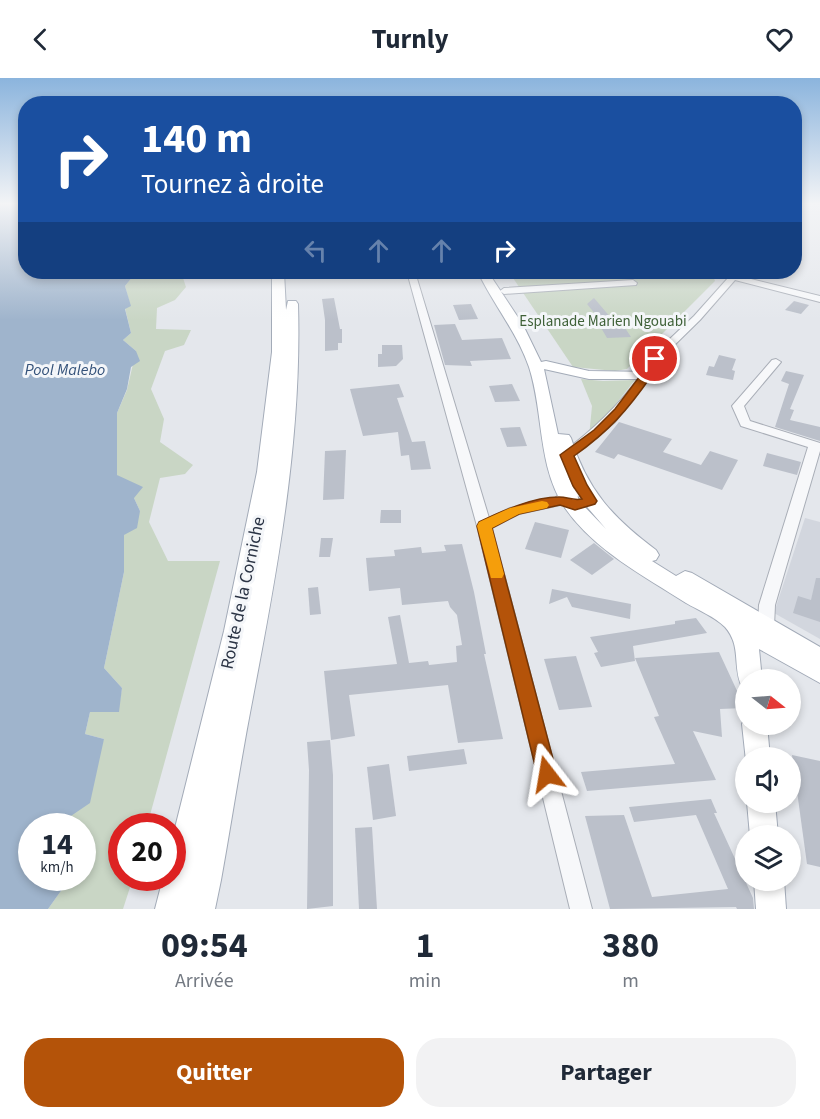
<!DOCTYPE html>
<html lang="fr">
<head>
<meta charset="utf-8">
<style>
	body { margin:0; font-family:"Source Sans 3",sans-serif; background:#f2f2f3; color:#1f2937; height:100vh; display:flex; flex-direction:column; font-size:22px; white-space:nowrap }
	* { box-sizing:border-box; margin:0 }
	p { font-size:20px; color:#747a83 }
	.icon { flex:none; width:33px; height:33px; fill:none; stroke:currentColor; stroke-width:2; stroke-linecap:round; stroke-linejoin:round }
	.map { position:relative; height:831px; overflow:hidden }
	.details { display:flex; flex-direction:column; background:#fff; flex:1 }
	.details>* { flex:none }
	.banner { position:absolute; left:18px; top:18px; width:784px; height:183px; border-radius:24px; box-shadow:0 3px 9px #0003; background:#1a4fa0; color:#fff; overflow:hidden }
	.needle { width:39px; rotate:107deg }
	.fabs { position:absolute; left:735px; top:591px; display:grid; gap:12px }
	.fabs a { display:grid; place-items:center; width:66px; height:66px; border-radius:50%; background:#fff; box-shadow:0 3px 9px #0003; font-size:30px }
	.speed { position:absolute; left:18px; top:735px; display:flex; gap:12px; font-size:30px; font-weight:700; text-align:center }
	.speed>* { display:grid; place-content:center; width:78px; height:78px; border-radius:50%; background:#fff; box-shadow:0 3px 9px #0003; line-height:1 }
	.speed small { font-size:15px; font-weight:400 }
	.speed .limit { border:9px solid #d22; background:#fff; color:#111 }
	.pin { position:absolute; display:grid; place-items:center; width:51px; height:51px; color:#fff; margin:-26px; border:3px solid #fff; border-radius:50%; box-shadow:0 2px 6px #0007 }
	.me { position:absolute; width:66px; margin:-33px; rotate:346deg; stroke-linejoin:round; filter:drop-shadow(0 0 4px #0008) }
	.turn { display:flex; align-items:center; gap:21px; height:126px; padding:0 24px; font-size:27px }
	.turn .icon { width:78px; height:78px; stroke-width:2.5 }
	.turn b { display:block; font-size:42px; line-height:51px }
	.lanes { display:flex; align-items:center; height:57px; padding:0 24px; background:#0003; justify-content:center; gap:30px; direction:ltr }
	.lanes .off { opacity:.35 }
	.eta { display:flex; justify-content:space-evenly; align-items:center; height:102px; text-align:center }
	.eta b { font-size:36px; font-weight:700; line-height:42px }
	.action { display:flex; gap:12px; margin-top:auto; padding:12px 24px }
	.action a { flex:1; height:69px; border-radius:24px; background:#b45309; color:#fff; font-size:24px; font-weight:700; line-height:69px; text-align:center }
	.action a+a { background:#f2f2f3; color:#1f2937 }
	header { display:flex; justify-content:space-between; align-items:center; height:78px; padding:0 24px; background:#fff; font-size:27px; font-weight:700 }
	.map>svg:first-child { display:block }
	.built { fill:#d2d6de }
	.green { fill:#c9d6c5 }
	.water { fill:#9fb4cc }
	.building { fill:#bbc0ca }
	.lines { fill:none; stroke-linecap:round; stroke-linejoin:round }
	.minor-casing { stroke:#a9aeb7; stroke-width:2 }
	.major-casing { stroke:#a3abb8; stroke-width:2 }
	.minor { fill:#f7f8fa; fill-rule:evenodd }
	.major { fill:#fff; fill-rule:evenodd }
	.route { fill:#b45309; stroke:#753606; stroke-width:1.5 }
	.slow { fill:#f59e0b }
	.labels { text-anchor:middle; dominant-baseline:central; stroke-width:6; stroke-linejoin:round; paint-order:stroke }
	.far-park-label { font-size:15px; fill:#3f6138; stroke:#f4f6f9 }
	.far-water-label { font-size:16px; font-style:italic; fill:#34527a; stroke:#f4f6f9 }
	.street-label { font-size:18px; fill:#2b3445; stroke:#f4f6f9 }
</style>
</head>
<body>
<header><svg class="icon" aria-label="back" viewBox="0 0 24 24"><path d="M15 5l-7 7 7 7"/></svg>Turnly<svg class="icon" aria-label="heart" viewBox="0 0 24 24"><path d="M12 20l-8-8c-3-5 5-10 8-4 3-6 11-1 8 4z"/></svg></header>
<div class="map">
<svg width="820" height="831" viewBox="0 0 820 831">
	<rect width="100%" height="100%" fill="#e4e7ec"/>
	<path class="built" d="M805,440L820,444V561L774,535Z"/>
	<g class="green">
		<path d="M135,194H181L186,209L175,222L157,230L156,251L191,252L184,267L165,273L151,311L164,341L160,364L193,387L185,396L160,400L149,444L168,483H220L147,748H122V800H133L123,831H48L68,803L64,800H82V748H60L104,661L85,656L90,634H118L122,610L104,590L124,494V457L140,433L134,420L117,397V335L127,312L136,273L123,262L131,255L125,230L130,227L125,208L134,197L131,195Z"/>
		<path d="M509,194H695L713,198L715,203L627,291L615,293L573,289Z"/>
		<path d="M581,301L603,303L635,302L589,359L592,328Z"/>
	</g>
	<path class="water" d="M0,125H25L26,194H135L131,195L134,197L125,208L131,228L125,231L131,255L123,262L136,273L140,283L131,289L127,311L117,335V397L143,409L134,420L140,433L137,450L124,457V494L104,590L122,610L119,634H90L85,656L104,661L90,725L62,744L60,748H32V800H64L68,803L48,831H0Z"/>
	<g class="building">
		<path d="M334,220L340,251H342V265H338V272L325,273V242L322,221Z"/>
		<path d="M594,220L617,247H623L631,259L607,260L600,248H605L587,226Z"/>
		<path d="M794,223L809,227L801,236L785,232Z"/>
		<path d="M471,226L478,241L459,242L453,227Z"/>
		<path d="M455,246L462,262L502,260L511,281L470,283L472,288L445,287L434,247Z"/>
		<path d="M382,267H402L403,281L396,288L378,289V276H382Z"/>
		<path d="M719,277L736,281L732,292L735,293L733,302L706,297L709,288L714,289Z"/>
		<path d="M786,293L804,297L790,331L794,332L790,342L820,349V363L775,349L789,306L781,303Z"/>
		<path d="M399,306L404,319L397,320L412,364L425,363L431,391L411,392L409,377L401,378L398,354L363,358L350,311Z"/>
		<path d="M512,306L520,323L495,324L489,308Z"/>
		<path d="M619,344L672,361L663,374L701,387L710,373L738,382L722,412L618,376L614,381L595,374Z"/>
		<path d="M520,349L527,368L507,369L500,350Z"/>
		<path d="M346,372L344,421L323,422L325,373Z"/>
		<path d="M767,375L801,384L797,397L763,388Z"/>
		<path d="M381,432H401V445H380Z"/>
		<path d="M535,444L569,452L561,480L525,471Z"/>
		<path d="M321,460H333L330,479H319Z"/>
		<path d="M594,465L614,481L592,497L570,482Z"/>
		<path d="M462,466L474,514L486,576H484L503,661L458,665L448,607L349,617L355,658L331,662L324,593L397,586L388,539L400,537L409,585L428,583L429,587L457,584L456,568L462,567L457,537L450,529L448,523L402,527L400,510L369,513L366,480L395,478L394,472L421,469L422,475L446,473L444,467Z"/>
		<path d="M816,500H820V544L793,535L798,518L811,522Z"/>
		<path d="M318,509L321,536L310,537L308,510Z"/>
		<path d="M552,511L631,526L630,541L572,529L567,519L549,526Z"/>
		<path d="M696,540L707,555L633,568L635,583L601,589L594,575L598,574L590,559L675,546V543Z"/>
		<path d="M719,574L745,630L720,631L722,659L693,653L716,702L587,713L581,694L675,686L654,639L659,638L635,580Z"/>
		<path d="M576,578L592,629L559,632L544,581Z"/>
		<path d="M330,662L333,697V828L307,831L309,692L307,664Z"/>
		<path d="M464,671L467,686L409,693L407,678Z"/>
		<path d="M792,677L820,683V789L807,786Z"/>
		<path d="M389,686L396,738L373,742L367,689Z"/>
		<path d="M711,721L717,735H714L753,820L754,831H737L736,829L610,831L585,738L624,737L652,819L728,811L696,737L634,744L629,729Z"/>
		<path d="M372,749L377,831H359L355,750Z"/>
	</g>
	<g class="lines">
		<defs>
			<g id="minor">
				<path d="M407,194H415L489,440L510,430L555,420L562,414L583,409L590,413L588,416L572,420L565,426L519,436L492,450L592,831H570L477,448Z"/>
				<path d="M708,194L731,196L734,194H742L739,198L820,218V224L735,202L700,242L648,293L651,297L615,344L571,380H563L561,377L563,374C593,352 618,328 640,298L636,294L637,292L694,238L728,200Z"/>
				<path d="M633,202L637,205L636,207L504,216L500,213L504,210Z"/>
				<path d="M776,281L781,284L744,328L750,343L820,365V373L775,527L774,548L772,552L766,554L760,552L758,548L759,527L808,369L741,348L732,328L772,282Z"/>
			</g>
			<g id="major">
				<path d="M272,194H284L286,232L288,223H296L298,226C302,359 278,488 253,619C241,680 232,741 221,802L215,831H155L163,800H172V762L224,553L257,394L272,274Z"/>
				<path d="M478,194H488L523,247L541,284L546,283L589,293L651,294L653,297L646,301H589L544,291L558,356L569,357L571,360C587,412 613,440 656,472L659,477L656,482L652,483L676,498L685,493L692,495L820,569V605L759,571L762,602H746V610L742,609C732,589 742,568 725,549C715,539 698,532 686,525C644,498 594,472 565,430C537,388 544,335 529,289C517,254 493,226 478,194ZM567,396L588,430L606,451L580,424Z"/>
				<path d="M746,638V646H767L770,680H746V683L742,646Z"/>
				<path d="M747,724H775L778,758H750Z"/>
				<path d="M754,802H784L786,831H756Z"/>
			</g>
		</defs>
		<use href="#minor" class="minor-casing"/>
		<use href="#major" class="major-casing"/>
		<use href="#minor" class="minor"/>
		<use href="#major" class="major"/>
	</g>
	<linearGradient id="sky" x2="0" y2="1"><stop stop-color="#8bb4dd"/><stop offset="0.52" stop-color="#f3f4f6"/><stop offset="1" stop-color="#f3f4f6" stop-opacity="0"/></linearGradient>
	<rect width="820" height="242" fill="url(#sky)"/>
	<path class="route" d="M655,277L660,281L648,293L652,297C627,333 609,353 574,378L587,407L597,423L595,426L575,432L560,427L519,436L492,450L557,696L554,702L547,705L540,702L537,696L477,448L479,444C502,433 533,419 559,419C568,419 573,423 582,421L573,408L560,377L594,352L615,331L640,298L635,294L637,292Z"/>
	<path class="slow" d="M542,423L547,424L549,427L547,430L519,436L492,450L504,496L502,500H491L477,448L479,444L510,430Z"/>
	<g class="labels">
		<g class="far-park-label">
			<text x="603" y="243">Esplanade Marien Ngouabi</text>
		</g>
		<g class="far-water-label">
			<text x="65" y="292">Pool Malebo</text>
		</g>
		<g class="street-label">
			<text transform="translate(243 515) rotate(-78)">Route de la Corniche</text>
		</g>
	</g>
</svg>
<div class="fabs">
<a><svg class="needle" viewBox="-14 -14 28 28"><path d="M0-13l5 13h-10z" fill="#e53935"/><path d="M0 13l5-13h-10z" fill="#747a83"/></svg></a>
<a><svg class="icon" aria-label="sound" viewBox="0 0 24 24"><path d="M4 9h4l5-4v14l-5-4H4zM17 9q2 3 0 6"/></svg></a>
<a><svg class="icon" aria-label="layers" viewBox="0 0 24 24"><path d="M12 4l9 5-9 5-9-5zM3 14l9 5 9-5"/></svg></a>
</div>
<div class="speed"><div>14<small>km/h</small></div><div class="limit">20</div></div>
<div class="pin" style="left:655px;top:281px;background:#d93025"><svg class="icon" aria-label="arrive" viewBox="0 0 24 24"><path d="M6 21V4h12l-3 4 3 4H6"/></svg></div>
<svg class="me" style="left:547px;top:696px" viewBox="-20 -20 40 40"><path d="M0-17L14 15 0 8-14 15z" fill="#b45309" stroke="#fff" stroke-width="4"/></svg>
<div class="banner">
<div class="turn"><svg class="icon" aria-label="right" viewBox="0 0 24 24"><path d="M7 20v-9h11M14 6l5 5-5 5"/></svg><div><b>140 m</b>Tournez à droite</div></div>
<div class="lanes"><svg class="icon off" aria-label="left" viewBox="0 0 24 24"><path d="M17 20v-9H6M10 6l-5 5 5 5"/></svg><svg class="icon off" aria-label="ahead" viewBox="0 0 24 24"><path d="M12 20V5M6 11l6-6 6 6"/></svg><svg class="icon off" aria-label="ahead" viewBox="0 0 24 24"><path d="M12 20V5M6 11l6-6 6 6"/></svg><svg class="icon" aria-label="right" viewBox="0 0 24 24"><path d="M7 20v-9h11M14 6l5 5-5 5"/></svg></div>
</div>
</div>
<section class="details">
<div class="eta">
<div><b>09:54</b><p>Arrivée</p></div>
<div><b>1</b><p>min</p></div>
<div><b>380</b><p>m</p></div>
</div>
<div class="action"><a>Quitter</a><a>Partager</a></div>
</section>
</body>
</html>
